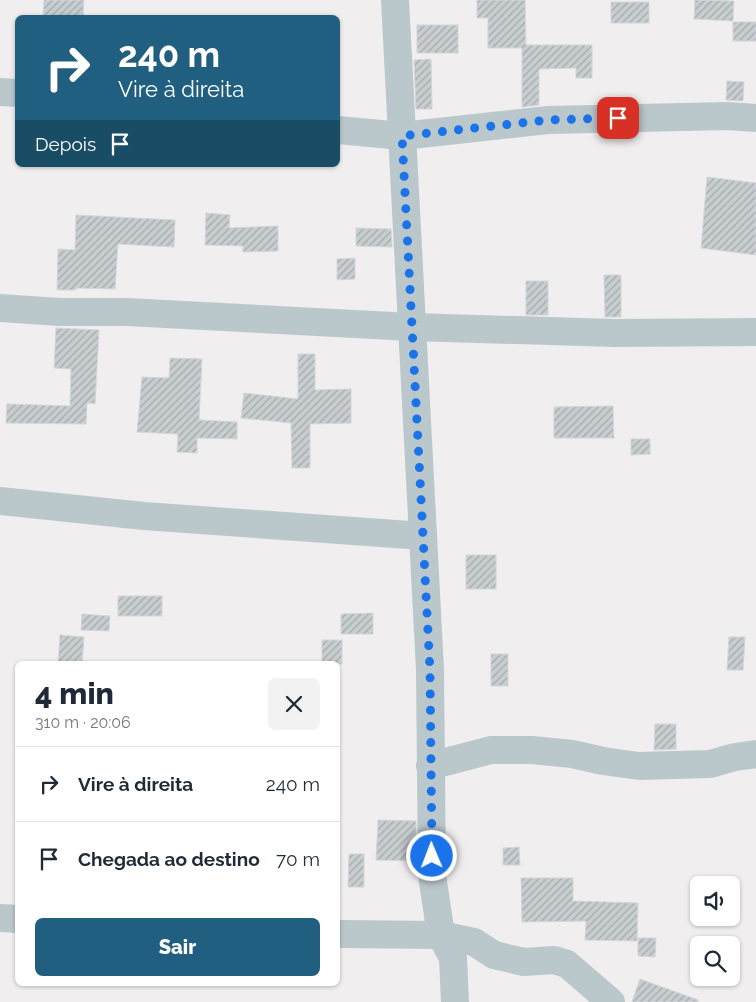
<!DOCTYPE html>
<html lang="pt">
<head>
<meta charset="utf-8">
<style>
	body { margin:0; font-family:Raleway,sans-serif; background:#f2f2f3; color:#1f2937; height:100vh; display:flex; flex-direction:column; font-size:19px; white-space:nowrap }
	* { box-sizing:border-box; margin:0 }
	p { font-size:16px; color:#747a83 }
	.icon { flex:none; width:28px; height:28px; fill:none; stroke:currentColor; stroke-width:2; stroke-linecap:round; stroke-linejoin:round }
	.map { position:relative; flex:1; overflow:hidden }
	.side { position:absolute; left:15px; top:661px; width:325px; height:325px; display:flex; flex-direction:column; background:#fff; border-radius:8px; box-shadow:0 1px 4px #0004 }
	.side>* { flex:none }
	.hud { position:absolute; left:15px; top:15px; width:325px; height:152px; border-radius:8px; box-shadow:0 1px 4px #0004; background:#205f7f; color:#fff; overflow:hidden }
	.buttons { position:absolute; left:690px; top:876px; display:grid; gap:10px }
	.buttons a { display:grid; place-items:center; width:50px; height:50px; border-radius:8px; background:#fff; box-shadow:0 1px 4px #0004; font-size:25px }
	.pin { position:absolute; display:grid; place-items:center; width:42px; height:42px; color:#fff; margin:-21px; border-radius:10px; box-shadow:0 2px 8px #0006 }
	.me { position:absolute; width:55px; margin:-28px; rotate:359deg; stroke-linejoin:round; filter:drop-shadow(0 0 4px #0008) }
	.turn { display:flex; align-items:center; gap:18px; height:105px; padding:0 20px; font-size:22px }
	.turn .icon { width:65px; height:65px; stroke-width:2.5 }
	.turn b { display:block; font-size:35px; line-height:42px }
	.then { display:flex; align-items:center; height:48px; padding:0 20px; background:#0003; gap:10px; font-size:19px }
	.round { display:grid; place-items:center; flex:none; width:52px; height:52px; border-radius:8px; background:#f2f2f3 }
	.headline { display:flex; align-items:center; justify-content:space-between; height:85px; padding:0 20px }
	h1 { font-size:30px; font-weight:800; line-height:38px }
	.primary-button { display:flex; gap:10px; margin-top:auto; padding:10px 20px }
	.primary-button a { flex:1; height:58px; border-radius:8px; background:#205f7f; color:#fff; font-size:20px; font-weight:800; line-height:58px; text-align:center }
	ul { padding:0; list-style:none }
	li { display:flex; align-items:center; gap:15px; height:75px; padding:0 20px; border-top:1px solid #e0e1e3 }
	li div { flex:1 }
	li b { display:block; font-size:19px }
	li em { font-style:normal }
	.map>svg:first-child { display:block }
	.building { fill:url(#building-hatch); stroke:#d3d6da }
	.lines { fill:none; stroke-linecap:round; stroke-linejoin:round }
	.minor { stroke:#bac7cb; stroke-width:28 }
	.route { stroke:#1a73e8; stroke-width:9; stroke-dasharray:0 16.2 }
</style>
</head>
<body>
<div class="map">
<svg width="756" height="1002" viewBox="0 0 756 1002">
	<defs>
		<pattern id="building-hatch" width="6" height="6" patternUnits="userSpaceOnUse" patternTransform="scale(1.25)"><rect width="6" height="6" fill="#c8cdd0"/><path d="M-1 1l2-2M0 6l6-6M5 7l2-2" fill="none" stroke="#a4a9ac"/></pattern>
	</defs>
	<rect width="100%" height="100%" fill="#f1eeef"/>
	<g class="building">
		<path d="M44,0H84L83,17L43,15Z"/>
		<path d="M477,0H525L526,45H592V78H576V68L539,69V105L522,107V48H488V18H477Z"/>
		<path d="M695,0L734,1L733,21L694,19Z"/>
		<rect x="611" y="2" width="38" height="21"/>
		<rect x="733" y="22" width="23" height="19"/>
		<rect x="417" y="25" width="41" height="28"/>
		<path d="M431,59L432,109H416L414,60Z"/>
		<path d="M727,81L744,82L743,101L726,100Z"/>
		<path d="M707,177L756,183V255L701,248Z"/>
		<path d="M206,213L230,215L229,228L278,226V251L243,252V246L205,245Z"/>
		<path d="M76,215L175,220L174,247L118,244L115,289L76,288V290H57L58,249L75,250Z"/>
		<path d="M356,228L391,229L392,247L356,246Z"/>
		<path d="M355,258V279L337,280V259Z"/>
		<path d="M604,275H621V317H605Z"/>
		<rect x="526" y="281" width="22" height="34"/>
		<path d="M56,328L99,330L95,404L87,403L86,424L6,423L7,404L70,406L71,369L54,368Z"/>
		<path d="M298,354H315V390L351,389V423L310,424V468H292L291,423L241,418L244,393L298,399Z"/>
		<path d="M170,358L202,359L199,420L237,422V439L197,438V453L177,452L178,434L137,432L142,377L169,378Z"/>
		<path d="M613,406L614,438H554V407Z"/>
		<path d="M631,439H650V454L631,455Z"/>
		<rect x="466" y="555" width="30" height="34"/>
		<rect x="118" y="596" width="44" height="20"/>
		<path d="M373,613V634H341V614Z"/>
		<path d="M82,614L110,616L109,631L81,630Z"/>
		<path d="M60,635L84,637L82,664H58Z"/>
		<path d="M729,637H745L743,670H727Z"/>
		<rect x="322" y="640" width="20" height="24"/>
		<rect x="491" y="654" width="17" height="32"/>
		<path d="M655,724H676V749L654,750Z"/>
		<path d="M378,820L416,821V861L376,860Z"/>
		<path d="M519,847L520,865H503V848Z"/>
		<path d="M349,854H364V887H348Z"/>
		<path d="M521,878H573V901L638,903L637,941L585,940L586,921L522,922Z"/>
		<path d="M638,938H656L655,957L638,956Z"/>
		<path d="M640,979L698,1000V1002H632Z"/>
	</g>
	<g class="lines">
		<g class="minor">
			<path d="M395,0L430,670L432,875L441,935L453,958L455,1002"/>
			<path d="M0,92L18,93"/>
			<path d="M338,130L402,136L548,120L728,116L756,118"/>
			<path d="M0,308L60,312H127L412,327L615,333L756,332"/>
			<path d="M0,501L144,516L423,536"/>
			<path d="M430,766L491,750H532L572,754L603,761L639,766L710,764L735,757L756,754"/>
			<path d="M0,918L18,919"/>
			<path d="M338,934L441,935L474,942L494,955L524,962L554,960L567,964L611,1002"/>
		</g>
	</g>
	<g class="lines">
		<path class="route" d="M432,856L430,670L402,136L548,120L618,118"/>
	</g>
</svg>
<div class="buttons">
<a><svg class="icon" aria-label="sound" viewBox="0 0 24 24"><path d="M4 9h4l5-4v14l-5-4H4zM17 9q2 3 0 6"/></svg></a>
<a><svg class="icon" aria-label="search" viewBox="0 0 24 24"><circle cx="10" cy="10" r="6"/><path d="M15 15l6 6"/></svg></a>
</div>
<div class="pin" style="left:618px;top:118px;background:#d93025"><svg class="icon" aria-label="arrive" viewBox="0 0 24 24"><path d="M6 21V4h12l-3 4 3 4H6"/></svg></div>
<svg class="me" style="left:432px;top:856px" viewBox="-20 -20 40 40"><circle r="17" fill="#1a73e8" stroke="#fff" stroke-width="3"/><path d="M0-11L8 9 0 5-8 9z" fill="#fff"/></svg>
<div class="hud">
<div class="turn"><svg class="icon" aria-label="right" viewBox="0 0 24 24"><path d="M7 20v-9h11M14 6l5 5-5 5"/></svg><div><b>240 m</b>Vire à direita</div></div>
<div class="then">Depois<svg class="icon" aria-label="arrive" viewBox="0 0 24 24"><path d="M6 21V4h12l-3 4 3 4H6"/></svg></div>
</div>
<section class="side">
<div class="headline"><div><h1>4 min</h1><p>310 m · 20:06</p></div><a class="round"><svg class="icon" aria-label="close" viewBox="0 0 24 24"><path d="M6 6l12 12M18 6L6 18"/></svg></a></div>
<ul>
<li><svg class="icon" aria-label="right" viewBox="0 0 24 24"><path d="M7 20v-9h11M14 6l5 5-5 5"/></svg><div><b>Vire à direita</b></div><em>240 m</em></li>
<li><svg class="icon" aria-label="arrive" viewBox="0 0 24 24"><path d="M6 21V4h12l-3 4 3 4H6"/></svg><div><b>Chegada ao destino</b></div><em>70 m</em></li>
</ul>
<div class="primary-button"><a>Sair</a></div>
</section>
</div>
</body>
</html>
